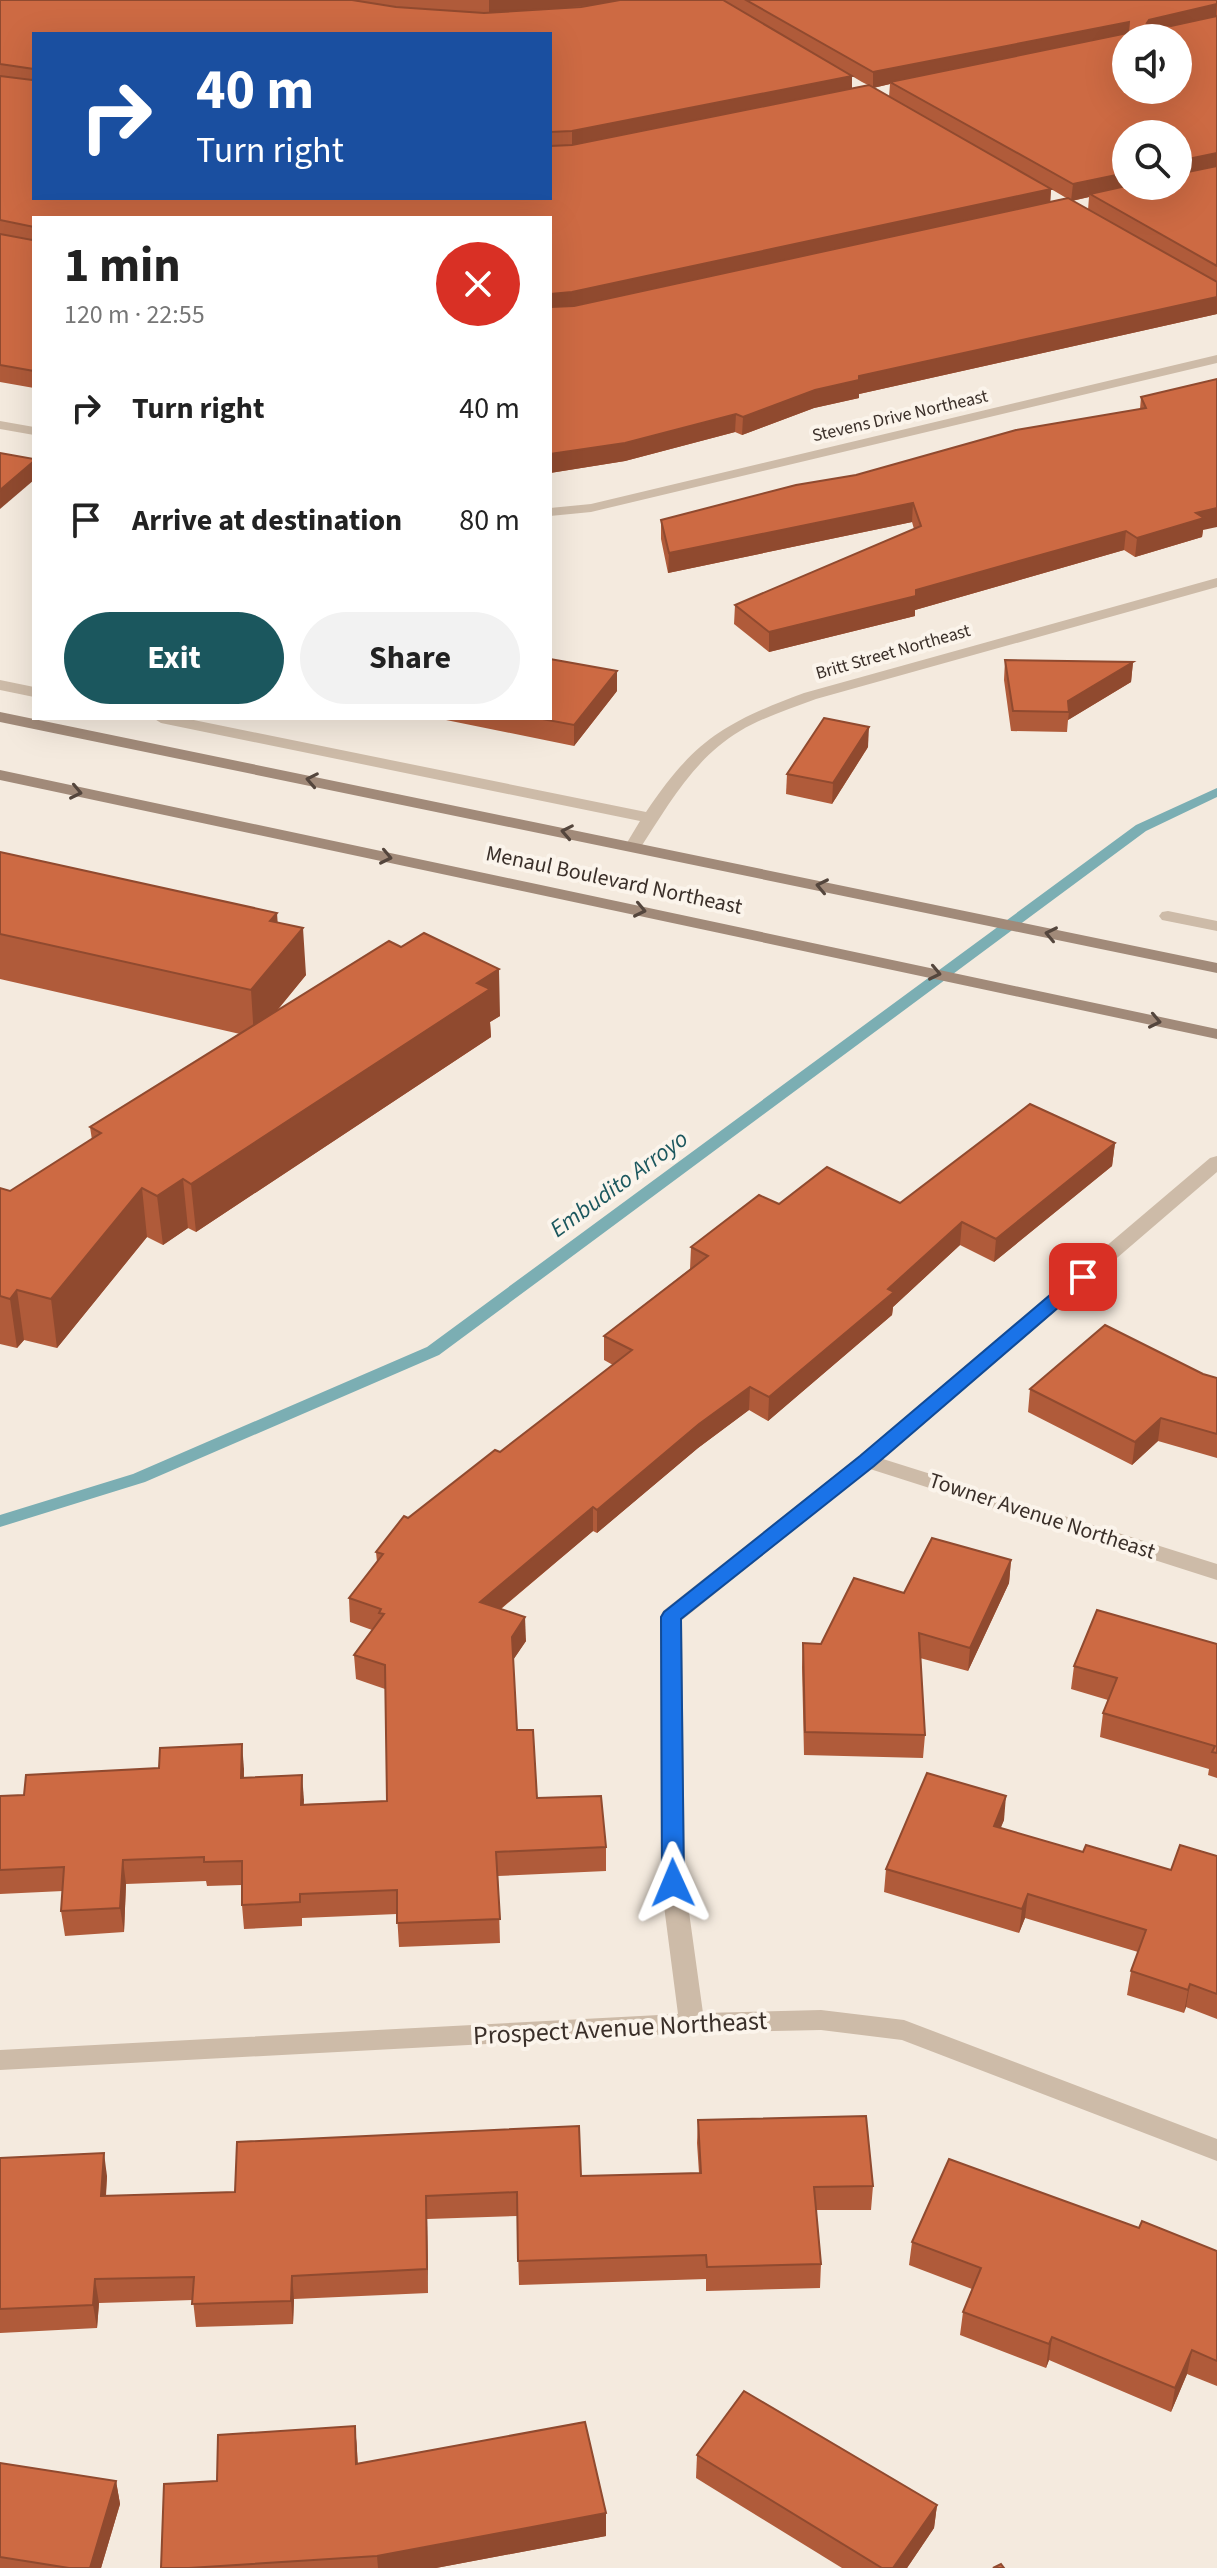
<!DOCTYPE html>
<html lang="en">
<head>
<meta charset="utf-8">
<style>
	body { margin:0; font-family:"Source Sans 3",sans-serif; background:#f2f2f2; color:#222; height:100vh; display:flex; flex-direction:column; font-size:30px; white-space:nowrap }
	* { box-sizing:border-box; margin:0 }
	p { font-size:26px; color:#767676 }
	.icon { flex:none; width:44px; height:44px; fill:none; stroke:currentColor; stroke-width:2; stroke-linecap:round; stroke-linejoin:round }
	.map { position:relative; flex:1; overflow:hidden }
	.sheet { position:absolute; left:32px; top:216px; width:520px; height:504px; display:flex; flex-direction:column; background:#fff; border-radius:0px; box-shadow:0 8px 32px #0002 }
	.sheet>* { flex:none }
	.top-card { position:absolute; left:32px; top:32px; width:520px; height:168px; border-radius:0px; box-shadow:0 8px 32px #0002; background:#1a4fa0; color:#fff; overflow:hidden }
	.tools { position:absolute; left:1112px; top:24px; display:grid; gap:16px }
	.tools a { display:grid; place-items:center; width:80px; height:80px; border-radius:50%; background:#fff; box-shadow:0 8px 32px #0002; font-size:40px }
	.pin { position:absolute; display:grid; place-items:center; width:68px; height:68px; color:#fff; margin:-34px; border-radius:16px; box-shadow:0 4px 12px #0006 }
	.me { position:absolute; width:88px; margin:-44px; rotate:359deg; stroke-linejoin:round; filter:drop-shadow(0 0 6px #0008) }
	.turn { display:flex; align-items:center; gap:28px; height:168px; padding:0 32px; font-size:36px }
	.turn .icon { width:104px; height:104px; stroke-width:2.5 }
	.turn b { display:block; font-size:56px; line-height:68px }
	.round { display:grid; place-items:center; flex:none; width:84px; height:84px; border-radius:42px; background:#f2f2f2 }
	.headline { display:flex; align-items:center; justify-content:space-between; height:136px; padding:0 32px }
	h1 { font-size:48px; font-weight:700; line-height:60px }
	.primary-button { display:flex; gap:16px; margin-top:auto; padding:16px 32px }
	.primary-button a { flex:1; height:92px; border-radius:48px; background:#1b575e; color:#fff; font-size:32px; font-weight:700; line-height:92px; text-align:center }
	.primary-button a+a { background:#f2f2f2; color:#222 }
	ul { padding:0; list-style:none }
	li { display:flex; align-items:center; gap:24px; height:112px; padding:0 32px }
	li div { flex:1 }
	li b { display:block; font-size:30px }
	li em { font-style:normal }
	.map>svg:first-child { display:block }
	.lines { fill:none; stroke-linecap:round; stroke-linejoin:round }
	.stream { fill:#7baeb3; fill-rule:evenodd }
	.street { fill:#cdbba8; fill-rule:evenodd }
	.secondary { fill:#a18a79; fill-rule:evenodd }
	.wall { fill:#b05b3a; fill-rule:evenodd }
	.shaded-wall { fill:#904a2f }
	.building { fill:#cd6a43; stroke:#904a2f; stroke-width:2; fill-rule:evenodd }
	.oneway { stroke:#54463d }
	.route { fill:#1a73e8; stroke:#114b97; stroke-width:2 }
	.labels { text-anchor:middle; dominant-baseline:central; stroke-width:8; stroke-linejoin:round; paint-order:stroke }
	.far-street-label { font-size:18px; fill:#3a2f29; stroke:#fbf4eb }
	.street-label { font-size:22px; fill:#3a2f29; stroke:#fbf4eb }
	.water-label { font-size:24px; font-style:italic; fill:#1b575e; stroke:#fbf4eb }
	.near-street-label { font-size:26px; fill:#3a2f29; stroke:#fbf4eb }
</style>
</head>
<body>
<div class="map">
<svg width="1217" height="2568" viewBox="0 0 1217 2568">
	<rect width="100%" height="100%" fill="#f4eade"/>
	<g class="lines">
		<path class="stream" d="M1217,788V797L1146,831L439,1355L145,1482L0,1527V1515L133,1474L427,1347L1136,825Z"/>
		<g class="street">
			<path d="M1217,355V363L591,512L550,516V508L591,504Z"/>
			<path d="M0,421L34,427V435L0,429Z"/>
			<path d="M1217,578V587L816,699C790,709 763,717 740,731C693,759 668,806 639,850L633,851L625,846L640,821L161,723L153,718H184L646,812C694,740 726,722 804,693Z"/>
			<path d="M0,680L34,687V697L0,690Z"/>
			<path d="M1168,911L1217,921V931L1162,920L1159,916L1162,912Z"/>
			<path d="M1217,1156V1172L883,1459L1217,1564V1580L870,1469L682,1620L685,1883L703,2013L821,2010L904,2020L1217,2139V2161L902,2040L821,2030L692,2033L0,2070V2050L678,2014L661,1883L660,1617L663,1611L859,1456L1210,1158Z"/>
		</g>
		<g class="secondary">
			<path d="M0,712L1217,963V973L0,722Z"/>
			<path d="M0,770L1217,1029V1039L0,780Z"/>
		</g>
	</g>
	<g class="wall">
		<path d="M0,0H1217V314L859,394V398L814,408L742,435L735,432L625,461L550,473V218H34V388L0,382ZM34,34H550V198H34ZM852,76L862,82L868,85L852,89ZM890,84L889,97L873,88ZM1178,134V186H1126ZM1051,189L1068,199L1050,202ZM1089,197L1088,210L1072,201Z"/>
		<path d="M1141,397L1203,530L1202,537L1135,557L1124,550L915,610V616L769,652L734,624L735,605L914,529L912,522L668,573L661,539V520L1140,409Z"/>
		<path d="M1005,660L1133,662L1131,682L1068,720L1067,732L1011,731L1004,680Z"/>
		<path d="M617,691L574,746L446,720V718H550Z"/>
		<path d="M868,747L832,804L786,794L787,774Z"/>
		<path d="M0,852L278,923L306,975L276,1012L500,1016L490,1022L491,1037L196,1232L188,1228L163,1245L147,1237L57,1348L24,1340L17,1348L0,1344V1188L10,1191L92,1140L90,1127L240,1034L0,979Z"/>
		<path d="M1115,1143L1112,1166L994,1262L960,1245L893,1307L892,1315L768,1421L749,1410L698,1448L597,1533L593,1531L501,1609L526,1641L513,1660L517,1730L537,1798L606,1847V1871L498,1876L500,1943L399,1947L397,1914L302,1918V1926L244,1929L242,1905V1885L207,1886L206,1881L126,1884L124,1932L65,1936L61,1911L63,1891L0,1894V1796L24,1795L244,1769V1778L304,1804L387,1801L385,1689L356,1679L354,1655L372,1630L350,1622L349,1598L377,1562L376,1552L408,1518L500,1452L613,1365L604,1360V1336L690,1269L691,1247L779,1204L900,1203Z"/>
		<path d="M1203,1374L1217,1378V1458L1158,1441L1132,1465L1028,1412L1030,1389Z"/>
		<path d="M1011,1560L1009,1583L968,1671L920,1658L925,1735L923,1758L804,1755L802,1667L803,1643L821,1644L904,1593Z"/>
		<path d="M1217,1644V1778L1208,1775L1209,1769L1100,1737L1103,1713L1108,1700L1071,1689L1074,1666Z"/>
		<path d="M1004,1820L1000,1828L1083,1852L1171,1870L1217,1856V2019L1186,2007L1184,2013L1127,1995L1131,1971L1138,1952L1025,1918L1019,1933L884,1892L886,1869Z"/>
		<path d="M698,2120L873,2186L871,2210H816L821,2264L820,2288L706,2291V2279L519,2285L517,2216L427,2219L428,2293L294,2299L293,2324L196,2327L193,2300L99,2303L97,2328L0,2333V2158L107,2176L106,2196L235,2192L581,2176L699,2173L697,2143Z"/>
		<path d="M1139,2228L1217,2251V2386L1187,2374L1171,2412L1049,2360L1046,2368L960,2335L963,2312L972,2289L909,2265L912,2242Z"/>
		<path d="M355,2426L358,2464L606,2513V2536L436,2568H161L217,2481Z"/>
		<path d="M697,2455L937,2505L934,2528L907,2568H842L696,2478Z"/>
		<path d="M0,2463L116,2481L120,2504L101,2568H0Z"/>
	</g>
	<g class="shaded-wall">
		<path d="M489,0H642L489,15Z"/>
		<path d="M1217,4L1216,19L1147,35V23L1149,20Z"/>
		<path d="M1129,22L1128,38L890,82V84L873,88V72Z"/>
		<path d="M852,76V92L572,147V131Z"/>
		<path d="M1217,153V169L1178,177L1179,161Z"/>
		<path d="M1126,173V186L1090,194L1089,197L1071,201L1073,184Z"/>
		<path d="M1051,189L1050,206L550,311V294Z"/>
		<path d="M1217,297V314L859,394V398L814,408L742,435L743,417L815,390L859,376Z"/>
		<path d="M736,414L735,432L625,461L550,473V454Z"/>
		<path d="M34,461V480L0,509V490Z"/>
		<path d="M913,503L912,522L668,573L669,553Z"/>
		<path d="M1217,508V527L1203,530L1202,537L1135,557L1137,538L1196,513Z"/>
		<path d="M1126,531L1124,550L915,610V616L769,652V632Z"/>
		<path d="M1133,662L1131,682L1068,720L1069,712L1068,701Z"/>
		<path d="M617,671V691L574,746V725Z"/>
		<path d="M869,727L868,747L832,804L833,783Z"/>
		<path d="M277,913L280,955L303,928L306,975L254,1038L251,990L270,921Z"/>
		<path d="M499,969L500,1016L490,1022L491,1037L196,1232L191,1184L477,983Z"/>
		<path d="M1115,1143L1112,1166L994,1262L996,1239Z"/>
		<path d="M183,1179L188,1228L163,1245L157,1196Z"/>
		<path d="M142,1188L147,1237L57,1348L51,1299Z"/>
		<path d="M962,1222L960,1245L893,1307L892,1315L768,1421L769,1397Z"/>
		<path d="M17,1290L24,1340L17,1348L10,1299Z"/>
		<path d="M750,1387L749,1410L698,1448L597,1533V1510L699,1424Z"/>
		<path d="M1161,1418L1158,1441L1132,1465L1135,1442Z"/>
		<path d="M593,1507V1531L480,1626V1602Z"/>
		<path d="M1011,1560L1009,1583L968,1671L970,1648Z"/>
		<path d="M525,1617L526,1641L513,1660L512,1637Z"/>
		<path d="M242,1744L244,1769L243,1802L241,1778Z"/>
		<path d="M302,1775L304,1800L303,1829L301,1805Z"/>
		<path d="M1006,1796L1004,1820L992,1850L994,1826Z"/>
		<path d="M123,1860L126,1884L124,1932L120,1908Z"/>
		<path d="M1028,1894L1025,1918L1019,1933L1022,1909Z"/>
		<path d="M1190,1984L1186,2007L1184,2013L1188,1990Z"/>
		<path d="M104,2153L107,2176L104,2220L101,2196Z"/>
		<path d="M426,2196L427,2219L428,2293L427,2269Z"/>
		<path d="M292,2276L294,2299L293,2324L291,2301Z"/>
		<path d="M95,2279L99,2303L97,2328L93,2305Z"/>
		<path d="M1052,2337L1049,2360L1046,2368L1049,2344Z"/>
		<path d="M1192,2350L1187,2374L1171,2412L1175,2388Z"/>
		<path d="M355,2426L357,2449L358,2488L356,2464Z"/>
		<path d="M116,2481L120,2504L101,2568H90Z"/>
		<path d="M937,2505L934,2528L907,2568H893Z"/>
		<path d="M606,2513V2536L436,2568H378L377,2556Z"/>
	</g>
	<g class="building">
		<path d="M0,0H352L396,7L484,13L581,7L620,0H723L852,76L572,131L550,132V34H34V69L0,64Z"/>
		<path d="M746,0H1217V4L1149,20L1147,23L1171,26L1217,16V153L1179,161L1178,163V134H1126V173L1073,184L890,82L1128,33L1129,22L873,72ZM1126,38H1178V90H1126Z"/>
		<path d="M0,76L32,80L34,78V198H550V146L572,145L869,85L1051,189L572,292L550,294V218H34V227L0,220Z"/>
		<path d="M1217,166V266L1090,194L1126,186H1178V174Z"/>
		<path d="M1068,198L1217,282V297L859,376V380L815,390L743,417L736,414L625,443L550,454V307L574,306Z"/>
		<path d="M0,234L32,240L34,238V371L0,365Z"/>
		<path d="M1217,379V508L1196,513L1204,518L1137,538L1126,531L916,590V596L769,632L735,605L921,526L913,503L669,553L661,520L796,485L856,475L1016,430L1146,408L1141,397Z"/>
		<path d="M0,453L34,459V461L0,490Z"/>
		<path d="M550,659L617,671L574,725L537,718H550Z"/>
		<path d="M1005,660L1133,662L1068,701L1069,712L1013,711Z"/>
		<path d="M824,718L869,727L833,783L787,774Z"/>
		<path d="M0,852L277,913L270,921L303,928L251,990L0,934Z"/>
		<path d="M424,933L499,969L477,983L490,989L191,1184L183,1179L157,1196L142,1188L51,1299L17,1290L10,1299L0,1296V1188L10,1191L101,1133L90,1127L389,941L401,947Z"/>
		<path d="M1030,1104L1115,1143L996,1239L962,1222L888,1289L894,1292L769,1397L750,1387L699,1424L597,1510L593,1507L480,1602L525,1617L512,1637L517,1730H533L537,1798L601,1796L606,1847L496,1852L500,1919L397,1923V1890L300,1894V1902L242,1905V1861L204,1862V1857L123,1860L120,1908L61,1911L64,1867L0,1870V1796L24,1795L26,1775L159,1768L160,1748L242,1744L241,1778L302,1775L301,1805L387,1801L385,1665L354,1655L384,1614L379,1613L381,1609L349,1598L383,1554L376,1552L404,1516L408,1518L495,1450L500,1452L632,1350L604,1336L708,1256L691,1247L759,1195L779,1204L827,1167L900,1203Z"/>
		<path d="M1105,1325L1203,1374L1217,1378V1434L1161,1418L1135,1442L1030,1389Z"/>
		<path d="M932,1538L1011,1560L970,1648L919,1633L925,1735L805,1732L803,1643L821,1644L854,1578L904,1593Z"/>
		<path d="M1097,1610L1217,1644V1753L1212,1752L1215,1746L1103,1713L1117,1678L1074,1666Z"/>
		<path d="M927,1773L1006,1796L994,1826L1083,1852L1086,1845L1171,1870L1180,1845L1217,1856V1994L1190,1984L1188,1990L1131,1971L1146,1930L1028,1894L1022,1909L886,1869Z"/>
		<path d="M866,2116L873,2186L814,2187L821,2264L707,2267L706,2255L518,2261L517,2192L426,2196L427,2269L292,2276L291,2301L192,2304L194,2277L95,2279L93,2305L0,2309V2158L104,2153L101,2196L235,2192L237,2142L579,2126L581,2176L701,2173L698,2120Z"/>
		<path d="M949,2159L1139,2228L1142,2221L1217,2251V2361L1192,2350L1175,2388L1052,2337L1049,2344L963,2312L981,2268L912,2242Z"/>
		<path d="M744,2391L937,2505L893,2568H882L697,2455Z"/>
		<path d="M585,2422L606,2513L377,2556L189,2568H161L164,2484L217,2481L218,2435L355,2426L356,2464Z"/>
		<path d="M0,2463L116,2481L90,2568H69L0,2557Z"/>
		<path d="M1001,2564L1004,2568H993Z"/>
	</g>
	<defs><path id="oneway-chevron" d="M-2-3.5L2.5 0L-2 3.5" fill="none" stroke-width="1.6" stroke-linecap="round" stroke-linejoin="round" transform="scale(2)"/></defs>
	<g class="oneway">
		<use href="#oneway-chevron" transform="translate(312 780) rotate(-169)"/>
		<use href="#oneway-chevron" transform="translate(76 792) rotate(12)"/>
		<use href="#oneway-chevron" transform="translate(567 832) rotate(-169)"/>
		<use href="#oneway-chevron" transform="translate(386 857) rotate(12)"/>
		<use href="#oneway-chevron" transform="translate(822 886) rotate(-168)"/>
		<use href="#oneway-chevron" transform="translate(640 910) rotate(12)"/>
		<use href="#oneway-chevron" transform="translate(1051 934) rotate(-168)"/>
		<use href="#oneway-chevron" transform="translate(935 973) rotate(12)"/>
		<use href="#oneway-chevron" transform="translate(1155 1021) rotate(12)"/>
	</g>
	<path class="route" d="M1083,1271L1089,1273L1092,1277L1089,1281L874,1466L681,1619L684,1883L681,1889L673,1892L665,1889L662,1883L661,1617L664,1612L860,1456L1076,1273Z"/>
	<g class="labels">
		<g class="far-street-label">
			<text transform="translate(900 416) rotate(-13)">Stevens Drive Northeast</text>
			<text transform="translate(893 652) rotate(-16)">Britt Street Northeast</text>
		</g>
		<g class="street-label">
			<text transform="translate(614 880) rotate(12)">Menaul Boulevard Northeast</text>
			<text transform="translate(1042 1516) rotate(18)">Towner Avenue Northeast</text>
		</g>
		<g class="water-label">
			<text transform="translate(619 1184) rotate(-36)">Embudito Arroyo</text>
		</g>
		<g class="near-street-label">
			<text transform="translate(620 2028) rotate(-3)">Prospect Avenue Northeast</text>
		</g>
	</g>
</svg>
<div class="tools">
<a><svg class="icon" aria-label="sound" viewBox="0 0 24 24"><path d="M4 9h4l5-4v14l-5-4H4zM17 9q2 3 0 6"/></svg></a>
<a><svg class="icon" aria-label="search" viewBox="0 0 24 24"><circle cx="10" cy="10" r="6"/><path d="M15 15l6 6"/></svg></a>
</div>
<div class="pin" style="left:1083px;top:1277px;background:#d93025"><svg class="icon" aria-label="arrive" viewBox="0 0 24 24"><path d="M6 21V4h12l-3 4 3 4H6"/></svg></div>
<svg class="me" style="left:673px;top:1883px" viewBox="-20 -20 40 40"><path d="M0-17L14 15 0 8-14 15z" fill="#1a73e8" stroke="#fff" stroke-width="4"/></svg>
<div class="top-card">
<div class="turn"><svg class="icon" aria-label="right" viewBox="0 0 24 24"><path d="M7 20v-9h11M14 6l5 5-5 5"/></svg><div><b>40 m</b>Turn right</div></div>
</div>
<section class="sheet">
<div class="headline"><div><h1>1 min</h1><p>120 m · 22:55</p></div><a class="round" style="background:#d93025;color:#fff"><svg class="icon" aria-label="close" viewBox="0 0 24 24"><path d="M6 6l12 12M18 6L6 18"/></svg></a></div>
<ul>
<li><svg class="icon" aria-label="right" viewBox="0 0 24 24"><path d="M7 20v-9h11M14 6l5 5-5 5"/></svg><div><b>Turn right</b></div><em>40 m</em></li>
<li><svg class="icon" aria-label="arrive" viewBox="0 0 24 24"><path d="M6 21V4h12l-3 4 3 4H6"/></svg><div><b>Arrive at destination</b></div><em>80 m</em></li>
</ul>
<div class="primary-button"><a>Exit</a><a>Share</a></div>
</section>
</div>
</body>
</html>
